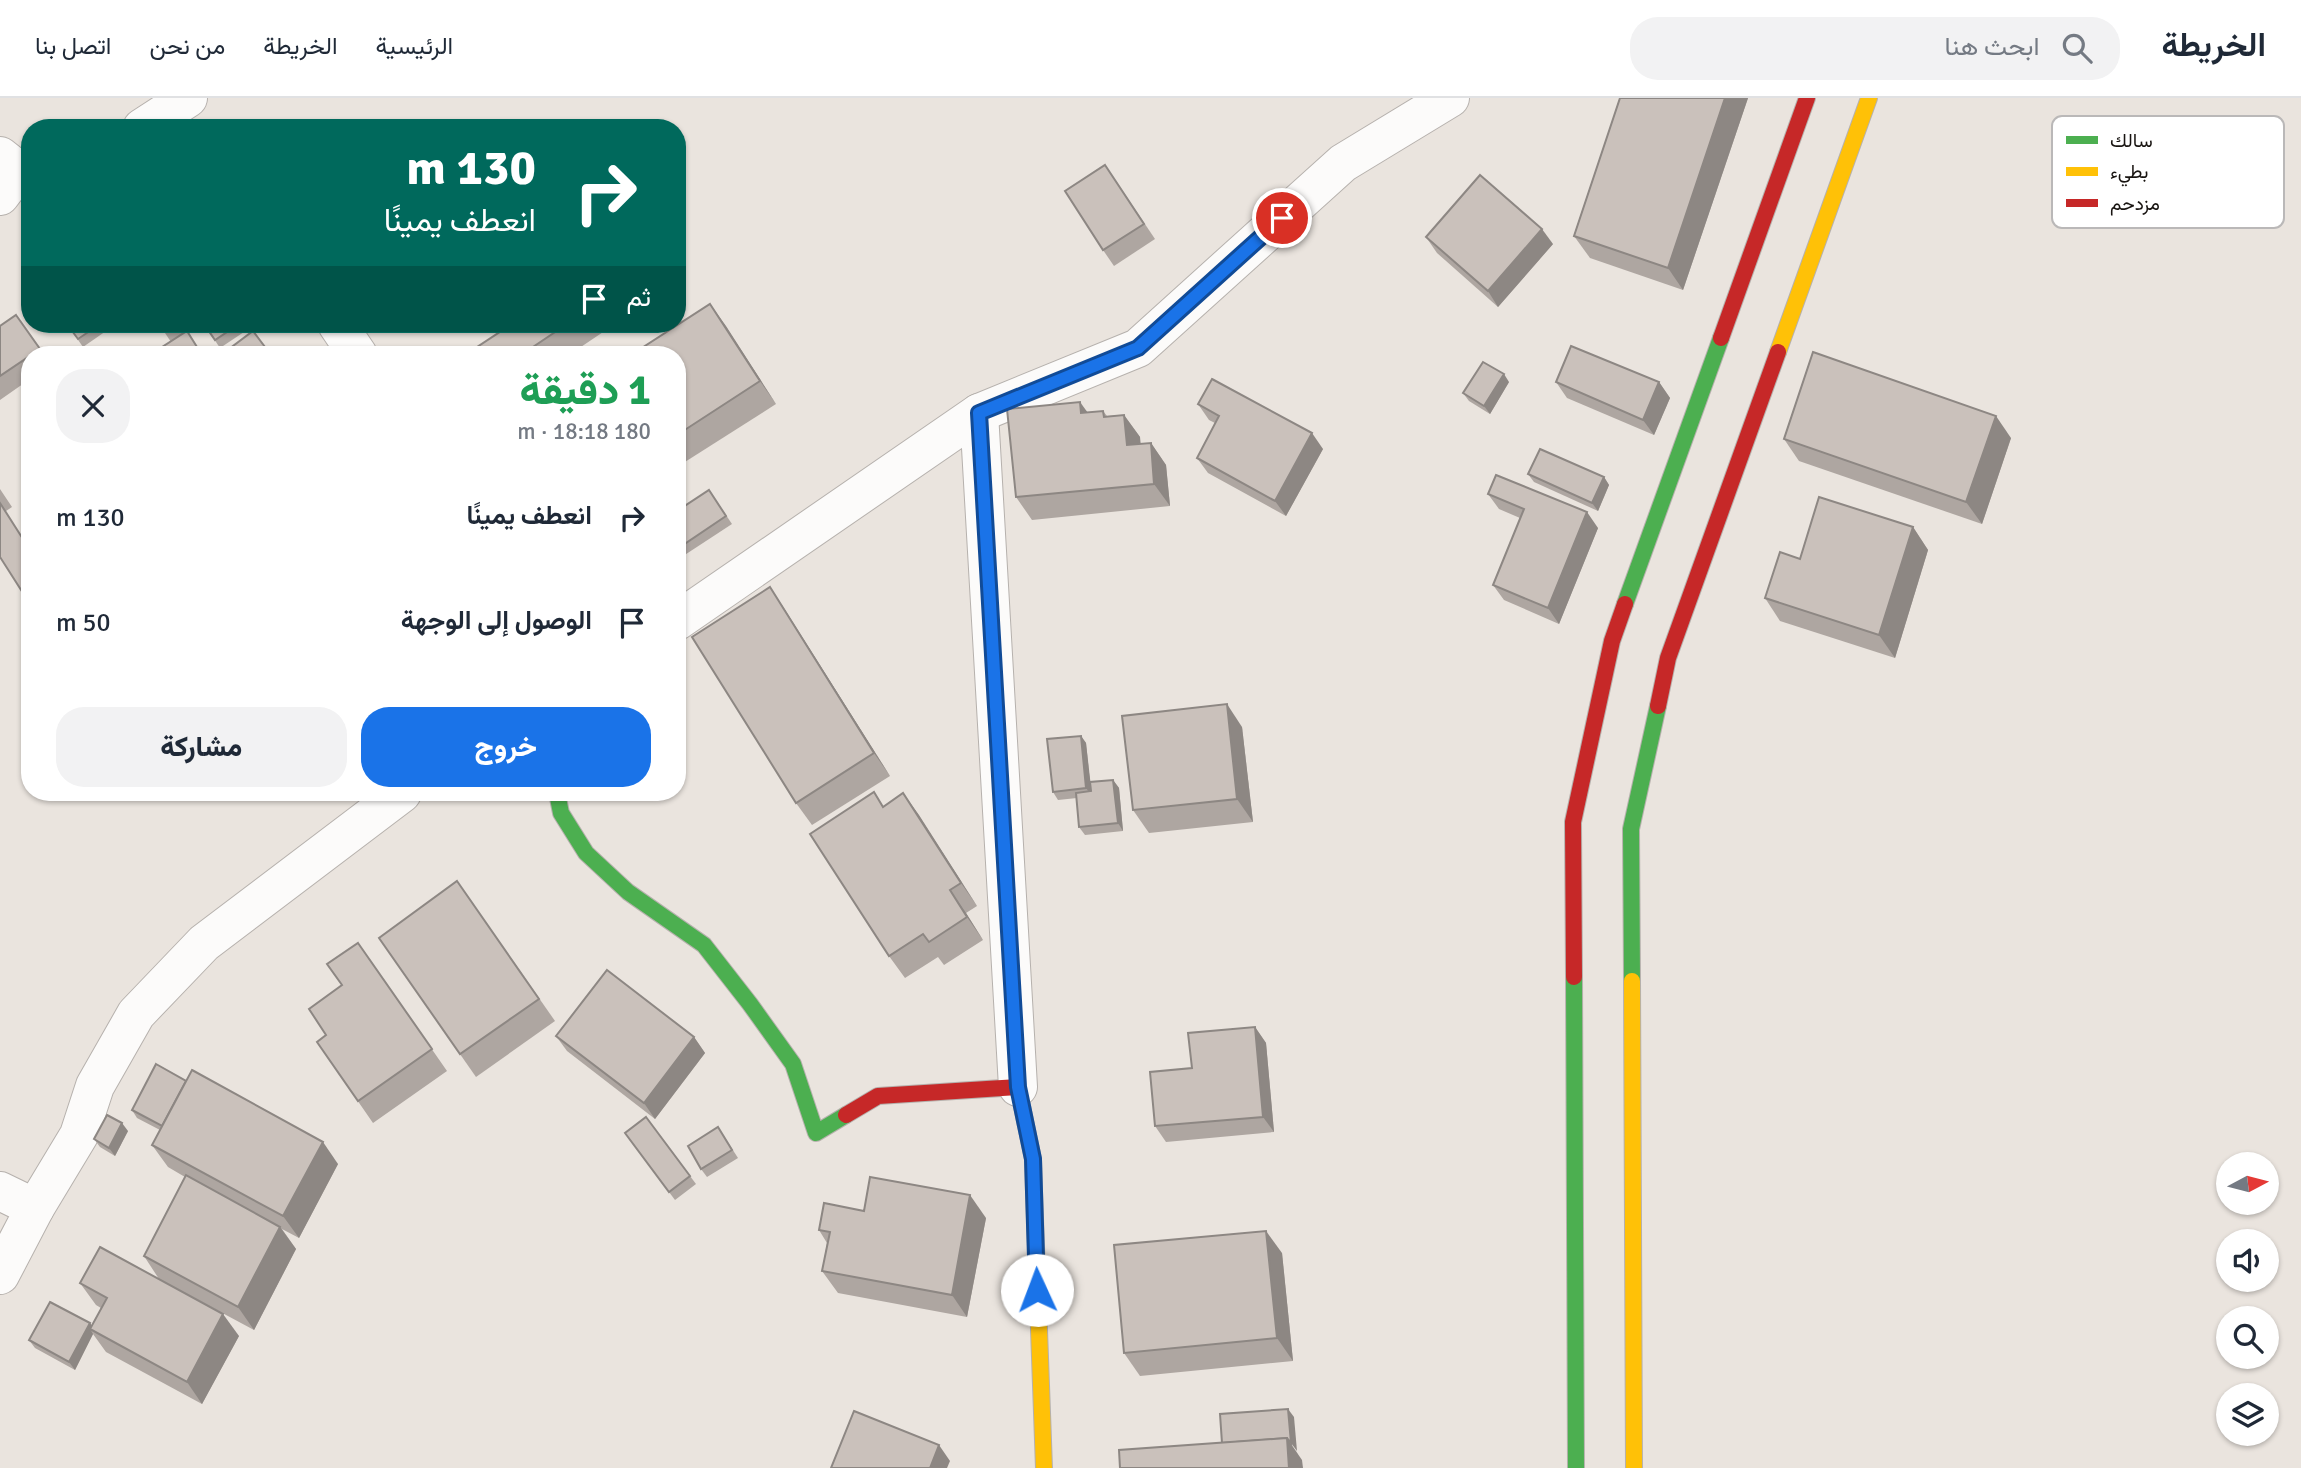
<!DOCTYPE html>
<html lang="ar">
<head>
<meta charset="utf-8">
<style>
	body { margin:0; font-family:Signika,Vazirmatn,sans-serif; background:#f2f2f3; color:#1f2937; direction:rtl; height:100vh; display:flex; flex-direction:column; font-size:26px; white-space:nowrap }
	* { box-sizing:border-box; margin:0 }
	p { font-size:23px; color:#747a83 }
	.icon { flex:none; width:38px; height:38px; fill:none; stroke:currentColor; stroke-width:2; stroke-linecap:round; stroke-linejoin:round }
	.map { position:relative; flex:1; overflow:hidden; direction:ltr }
	.sheet { position:absolute; left:21px; top:248px; width:665px; height:455px; display:flex; flex-direction:column; background:#fff; border-radius:28px; box-shadow:0 2px 5px #0004; direction:rtl }
	.sheet>* { flex:none }
	.hud { position:absolute; left:21px; top:21px; width:665px; height:214px; border-radius:28px; box-shadow:0 2px 5px #0004; direction:rtl; background:#00695c; color:#fff; overflow:hidden }
	.needle { width:46px; rotate:83deg }
	.tools { position:absolute; left:2216px; top:1054px; display:grid; gap:14px }
	.tools a { display:grid; place-items:center; width:63px; height:63px; border-radius:50%; background:#fff; box-shadow:0 2px 5px #0004; font-size:35px }
	.pin { position:absolute; display:grid; place-items:center; width:60px; height:60px; color:#fff; margin:-30px; border:4px solid #fff; border-radius:50%; box-shadow:0 2px 7px #0007 }
	.me { position:absolute; width:77px; margin:-38px; rotate:358deg; stroke-linejoin:round; filter:drop-shadow(0 0 5px #0008) }
	.turn { display:flex; align-items:center; gap:24px; height:147px; padding:0 35px; font-size:32px }
	.turn .icon { width:91px; height:91px; stroke-width:2.5 }
	.turn b { display:block; font-size:49px; line-height:60px }
	.then { display:flex; align-items:center; height:66px; padding:0 35px; background:#0003; gap:14px; font-size:26px }
	.round { display:grid; place-items:center; flex:none; width:74px; height:74px; border-radius:28px; background:#f2f2f3 }
	.headline { display:flex; align-items:center; justify-content:space-between; height:119px; padding:0 35px }
	h1 { font-size:42px; font-weight:800; line-height:52px; color:#1e9e55 }
	.cta { display:flex; gap:14px; margin-top:auto; padding:14px 35px }
	.cta a { flex:1; height:80px; border-radius:28px; background:#1a73e8; color:#fff; font-size:28px; font-weight:800; line-height:80px; text-align:center }
	.cta a+a { background:#f2f2f3; color:#1f2937 }
	ul { padding:0; list-style:none }
	li { display:flex; align-items:center; gap:21px; height:105px; padding:0 35px }
	li div { flex:1 }
	li b { display:block; font-size:26px }
	li em { font-style:normal }
	header { display:flex; align-items:center; gap:42px; box-sizing:border-box; height:98px; padding:0 35px; background:#fff; border-bottom:2px solid #e0e1e3 }
	header strong { font-size:33px }
	nav { display:flex; gap:38px; margin-inline-start:auto; font-size:24px }
	.search { width:490px; height:63px; background:#f2f2f3; display:flex; align-items:center; gap:18px; box-sizing:border-box; padding:0 24px; border-radius:28px; color:#747a83; font-size:26px }
	.map>svg:first-child { display:block }
	.lines { fill:none; stroke-linecap:round; stroke-linejoin:round }
	.street-casing { stroke:#b6b1ad; stroke-width:40 }
	.fast-casing { stroke:#b6b1ad; stroke-width:18 }
	.slow-casing { stroke:#b6b1ad; stroke-width:18 }
	.jam-casing { stroke:#b6b1ad; stroke-width:18 }
	.street { stroke:#fcfbfa; stroke-width:38 }
	.fast { stroke:#4caf50; stroke-width:16 }
	.slow { stroke:#ffc107; stroke-width:16 }
	.jam { stroke:#c62828; stroke-width:16 }
	.wall { fill:#aea6a1 }
	.shaded-wall { fill:#8d8783 }
	.building { fill:#cac1bb; stroke:#8d8783; stroke-width:2 }
	.route-casing { stroke:#114b97; stroke-width:18 }
	.route { stroke:#1a73e8; stroke-width:12 }
	.key { fill:#fff; stroke:#bab8b8; stroke-width:2 }
	.key-label { font-size:19px; fill:#181411 }
</style>
</head>
<body>
<header>
<strong>الخريطة</strong>
<div class="search"><svg class="icon" aria-label="search" viewBox="0 0 24 24"><circle cx="10" cy="10" r="6"/><path d="M15 15l6 6"/></svg>ابحث هنا</div>
<nav><a>الرئيسية</a><a>الخريطة</a><a>من نحن</a><a>اتصل بنا</a></nav>
</header>
<div class="map">
<svg width="2301" height="1370" viewBox="0 0 2301 1370">
	<rect width="100%" height="100%" fill="#eae4de"/>
	<g class="lines">
		<defs>
			<g id="street">
				<path d="M142,30L188,0"/>
				<path d="M0,58L19,73L0,98"/>
				<path d="M337,226L358,257"/>
				<path d="M979,315L1018,989"/>
				<path d="M677,523L979,315L1138,250L1343,65L1450,0"/>
				<path d="M0,1093L35,1110L79,1037L95,988L136,916L204,845L402,695"/>
				<path d="M0,1177L35,1110"/>
			</g>
			<g id="fast">
				<path d="M1625,506L1721,240"/>
				<path d="M557,695L561,715L586,755L628,794L704,847L750,906L793,966L816,1035L846,1017"/>
				<path d="M1574,879L1576,1370"/>
				<path d="M1632,883L1631,731L1658,608"/>
			</g>
			<g id="slow">
				<path d="M1778,254L1869,0"/>
				<path d="M1632,883L1634,1370"/>
				<path d="M1034,1093L1044,1370"/>
			</g>
			<g id="jam">
				<path d="M1721,240L1807,0"/>
				<path d="M1658,608L1668,560L1778,254"/>
				<path d="M1574,879L1573,724L1612,543L1625,506"/>
				<path d="M846,1017L878,998L1018,989L1033,1061L1034,1093"/>
			</g>
		</defs>
		<use href="#street" class="street-casing"/>
		<use href="#fast" class="fast-casing"/>
		<use href="#slow" class="slow-casing"/>
		<use href="#jam" class="jam-casing"/>
		<use href="#street" class="street"/>
		<use href="#fast" class="fast"/>
		<use href="#slow" class="slow"/>
		<use href="#jam" class="jam"/>
	</g>
	<g class="wall">
		<path d="M1620,0H1748L1683,192L1590,160L1574,138Z"/>
		<path d="M1116,83L1155,141L1114,168L1103,152Z"/>
		<path d="M1426,139L1553,146L1498,209L1437,155Z"/>
		<path d="M677,171L683,179L677,183Z"/>
		<path d="M710,206L776,306L677,369V257Z"/>
		<path d="M16,217L45,257H30V281L0,302V228Z"/>
		<path d="M67,226H105L109,231L83,249Z"/>
		<path d="M159,226H198L171,244Z"/>
		<path d="M204,226H256L220,250Z"/>
		<path d="M512,226H615L569,257H465Z"/>
		<path d="M1509,284L1490,316L1469,303L1463,295Z"/>
		<path d="M1556,284H1659L1670,300L1654,337L1567,300Z"/>
		<path d="M1198,306L1323,351L1286,418L1208,375L1197,360L1215,325L1209,322Z"/>
		<path d="M1103,313L1107,318L1124,317L1140,339V346L1151,345L1166,367L1170,408L1032,422L1016,399L1088,315Z"/>
		<path d="M2011,340L1982,426L1799,363L1784,341Z"/>
		<path d="M1528,376L1604,379L1609,387L1598,413L1534,384Z"/>
		<path d="M0,391L12,409L6,413L0,459Z"/>
		<path d="M709,392L732,426L677,462V413Z"/>
		<path d="M1488,396L1598,430L1559,526L1504,502L1493,487L1520,420L1499,411Z"/>
		<path d="M1913,429L1928,452L1895,560L1780,523L1765,500L1800,461Z"/>
		<path d="M770,489L785,512L890,678L812,727L796,705Z"/>
		<path d="M1242,629L1253,724L1149,735L1133,712Z"/>
		<path d="M1081,638L1086,645L1090,684L1113,682L1119,690L1123,733L1085,737L1079,729L1077,700L1058,702L1053,694Z"/>
		<path d="M903,695L977,808L966,815L983,842L944,867L938,859L905,880L889,858L884,708Z"/>
		<path d="M457,783L555,923L476,979L379,840Z"/>
		<path d="M358,845L447,973L373,1025L317,944L326,937L342,887Z"/>
		<path d="M1255,929L1266,945L1274,1034L1166,1044L1155,1028L1192,970Z"/>
		<path d="M556,938L694,939L705,955L655,1021L567,953Z"/>
		<path d="M132,1012L338,1066L299,1140L282,1131L296,1151L254,1232L159,1181L144,1158L185,1079L168,1069L152,1047L160,1032L137,1020Z"/>
		<path d="M646,1019L696,1086L675,1102L625,1035Z"/>
		<path d="M718,1029L738,1060L707,1079L701,1071Z"/>
		<path d="M128,1033L115,1058L100,1049L94,1041Z"/>
		<path d="M986,1120L967,1219L838,1195L822,1173L827,1145L819,1132Z"/>
		<path d="M1282,1155L1293,1263L1140,1278L1124,1255Z"/>
		<path d="M80,1185L239,1238L202,1306L106,1254L93,1236L75,1272L35,1250L29,1242L90,1225L92,1228L101,1210L96,1207Z"/>
	</g>
	<g class="shaded-wall">
		<path d="M1725,0H1748L1683,192L1668,170Z"/>
		<path d="M1542,131L1553,146L1498,209L1488,193Z"/>
		<path d="M710,206L726,228L776,306L760,283Z"/>
		<path d="M1504,276L1509,284L1490,316L1484,308Z"/>
		<path d="M1659,284L1670,300L1654,337L1643,322Z"/>
		<path d="M1080,304L1096,326L1081,315Z"/>
		<path d="M1124,317L1140,339L1143,369L1127,347Z"/>
		<path d="M1996,318L2011,340L1982,426L1966,404Z"/>
		<path d="M1312,335L1323,351L1286,418L1275,403Z"/>
		<path d="M1151,345L1166,367L1170,408L1154,386Z"/>
		<path d="M1604,379L1609,387L1598,413L1592,405Z"/>
		<path d="M1587,414L1598,430L1559,526L1548,510Z"/>
		<path d="M1913,429L1928,452L1895,560L1879,537Z"/>
		<path d="M770,489L785,512L890,678L874,655Z"/>
		<path d="M1227,606L1242,629L1253,724L1237,701Z"/>
		<path d="M1081,638L1086,645L1092,698L1086,690Z"/>
		<path d="M1113,682L1119,690L1123,733L1118,725Z"/>
		<path d="M903,695L919,717L977,808L961,785Z"/>
		<path d="M950,792L966,815L983,842L967,819Z"/>
		<path d="M1255,929L1266,945L1274,1034L1263,1019Z"/>
		<path d="M694,939L705,955L655,1021L644,1005Z"/>
		<path d="M122,1025L128,1033L115,1058L109,1050Z"/>
		<path d="M323,1044L338,1066L299,1140L283,1118Z"/>
		<path d="M970,1097L986,1120L967,1219L952,1197Z"/>
		<path d="M280,1129L296,1151L254,1232L238,1209Z"/>
		<path d="M1266,1133L1282,1155L1293,1263L1277,1240Z"/>
		<path d="M223,1216L239,1238L202,1306L187,1284Z"/>
		<path d="M90,1225L95,1233L90,1231L93,1236L75,1272L69,1264Z"/>
		<path d="M1288,1311L1294,1319L1297,1353L1291,1345Z"/>
		<path d="M1287,1340L1302,1362L1303,1370H1289Z"/>
		<path d="M939,1347L950,1363L947,1370H930Z"/>
	</g>
	<g class="building">
		<path d="M1620,0H1725L1668,170L1574,138Z"/>
		<path d="M1105,67L1144,126L1103,152L1065,93Z"/>
		<path d="M1480,77L1542,131L1488,193L1426,139Z"/>
		<path d="M710,206L760,283L677,337V257H631Z"/>
		<path d="M16,217L40,251L0,278V228Z"/>
		<path d="M67,226H100L78,241Z"/>
		<path d="M204,226H239L215,242Z"/>
		<path d="M512,226H567L521,257H465Z"/>
		<path d="M187,233L202,257H163L159,251Z"/>
		<path d="M253,233L271,257H221Z"/>
		<path d="M1571,248L1659,284L1643,322L1556,284Z"/>
		<path d="M1813,254L1996,318L1966,404L1784,341Z"/>
		<path d="M1483,264L1504,276L1484,308L1463,295Z"/>
		<path d="M1212,281L1312,335L1275,403L1197,360L1219,318L1198,306Z"/>
		<path d="M1080,304L1081,315L1103,313L1104,319L1124,317L1127,347L1151,345L1154,386L1016,399L1007,311Z"/>
		<path d="M1540,351L1604,379L1592,405L1528,376Z"/>
		<path d="M1496,377L1587,414L1548,510L1493,487L1524,411L1488,396Z"/>
		<path d="M709,392L726,418L677,451V413Z"/>
		<path d="M1819,399L1913,429L1879,537L1765,500L1780,454L1800,461Z"/>
		<path d="M0,405L30,452V506L0,459Z"/>
		<path d="M770,489L874,655L796,705L692,539Z"/>
		<path d="M1227,606L1237,701L1133,712L1122,618Z"/>
		<path d="M1081,638L1086,690L1053,694L1047,641Z"/>
		<path d="M1113,682L1118,725L1079,729L1076,695L1091,693L1090,684Z"/>
		<path d="M874,694L883,709L903,695L961,785L950,792L967,819L929,844L923,836L889,858L810,736Z"/>
		<path d="M457,783L539,901L460,956L379,840Z"/>
		<path d="M358,845L432,951L358,1003L317,944L326,937L309,911L342,887L327,866Z"/>
		<path d="M607,872L694,939L644,1005L556,938Z"/>
		<path d="M1255,929L1263,1019L1155,1028L1150,974L1192,970L1188,935Z"/>
		<path d="M156,966L186,983L162,1028L132,1012Z"/>
		<path d="M192,972L323,1044L283,1118L152,1047Z"/>
		<path d="M107,1017L122,1025L109,1050L94,1041Z"/>
		<path d="M646,1019L690,1078L669,1094L625,1035Z"/>
		<path d="M718,1029L732,1052L701,1071L688,1048Z"/>
		<path d="M186,1077L280,1129L238,1209L144,1158Z"/>
		<path d="M870,1079L970,1097L952,1197L822,1173L830,1134L819,1132L824,1105L864,1113Z"/>
		<path d="M1266,1133L1277,1240L1124,1255L1114,1147Z"/>
		<path d="M100,1149L223,1216L187,1284L90,1231L107,1200L80,1185Z"/>
		<path d="M50,1204L90,1225L69,1264L29,1242Z"/>
		<path d="M1288,1311L1291,1345L1287,1340L1222,1345L1220,1316Z"/>
		<path d="M854,1313L939,1347L930,1370H831Z"/>
		<path d="M1287,1340L1289,1370H1120L1119,1352Z"/>
	</g>
	<g class="lines">
		<defs>
			<path id="route" d="M1037,1192L1033,1061L1018,989L979,315L1138,250L1282,120"/>
		</defs>
		<use href="#route" class="route-casing"/>
		<use href="#route" class="route"/>
	</g>
	<rect x="2052" y="18" width="232" height="112" rx="10" class="key"/>
	<rect x="2066" y="38" width="32" height="8" fill="#4caf50"/>
	<rect x="2066" y="69" width="32" height="9" fill="#ffc107"/>
	<rect x="2066" y="101" width="32" height="8" fill="#c62828"/>
	<g class="key-label">
		<text x="2110" y="49">سالك</text>
		<text x="2110" y="80">بطيء</text>
		<text x="2110" y="112">مزدحم</text>
	</g>
</svg>
<div class="tools">
<a><svg class="needle" viewBox="-14 -14 28 28"><path d="M0-13l5 13h-10z" fill="#e53935"/><path d="M0 13l5-13h-10z" fill="#747a83"/></svg></a>
<a><svg class="icon" aria-label="sound" viewBox="0 0 24 24"><path d="M4 9h4l5-4v14l-5-4H4zM17 9q2 3 0 6"/></svg></a>
<a><svg class="icon" aria-label="search" viewBox="0 0 24 24"><circle cx="10" cy="10" r="6"/><path d="M15 15l6 6"/></svg></a>
<a><svg class="icon" aria-label="layers" viewBox="0 0 24 24"><path d="M12 4l9 5-9 5-9-5zM3 14l9 5 9-5"/></svg></a>
</div>
<div class="pin" style="left:1282px;top:120px;background:#d93025"><svg class="icon" aria-label="arrive" viewBox="0 0 24 24"><path d="M6 21V4h12l-3 4 3 4H6"/></svg></div>
<svg class="me" style="left:1037px;top:1192px" viewBox="-20 -20 40 40"><circle r="19" fill="#fff"/><path d="M0-13L10 11 0 6-10 11z" fill="#1a73e8"/></svg>
<div class="hud">
<div class="turn"><svg class="icon" aria-label="right" viewBox="0 0 24 24"><path d="M7 20v-9h11M14 6l5 5-5 5"/></svg><div><b>130 m</b>انعطف يمينًا</div></div>
<div class="then">ثم<svg class="icon" aria-label="arrive" viewBox="0 0 24 24"><path d="M6 21V4h12l-3 4 3 4H6"/></svg></div>
</div>
<section class="sheet">
<div class="headline"><div><h1>1 دقيقة</h1><p>180 m · 18:18</p></div><a class="round"><svg class="icon" aria-label="close" viewBox="0 0 24 24"><path d="M6 6l12 12M18 6L6 18"/></svg></a></div>
<ul>
<li><svg class="icon" aria-label="right" viewBox="0 0 24 24"><path d="M7 20v-9h11M14 6l5 5-5 5"/></svg><div><b>انعطف يمينًا</b></div><em>130 m</em></li>
<li><svg class="icon" aria-label="arrive" viewBox="0 0 24 24"><path d="M6 21V4h12l-3 4 3 4H6"/></svg><div><b>الوصول إلى الوجهة</b></div><em>50 m</em></li>
</ul>
<div class="cta"><a>خروج</a><a>مشاركة</a></div>
</section>
</div>
</body>
</html>
